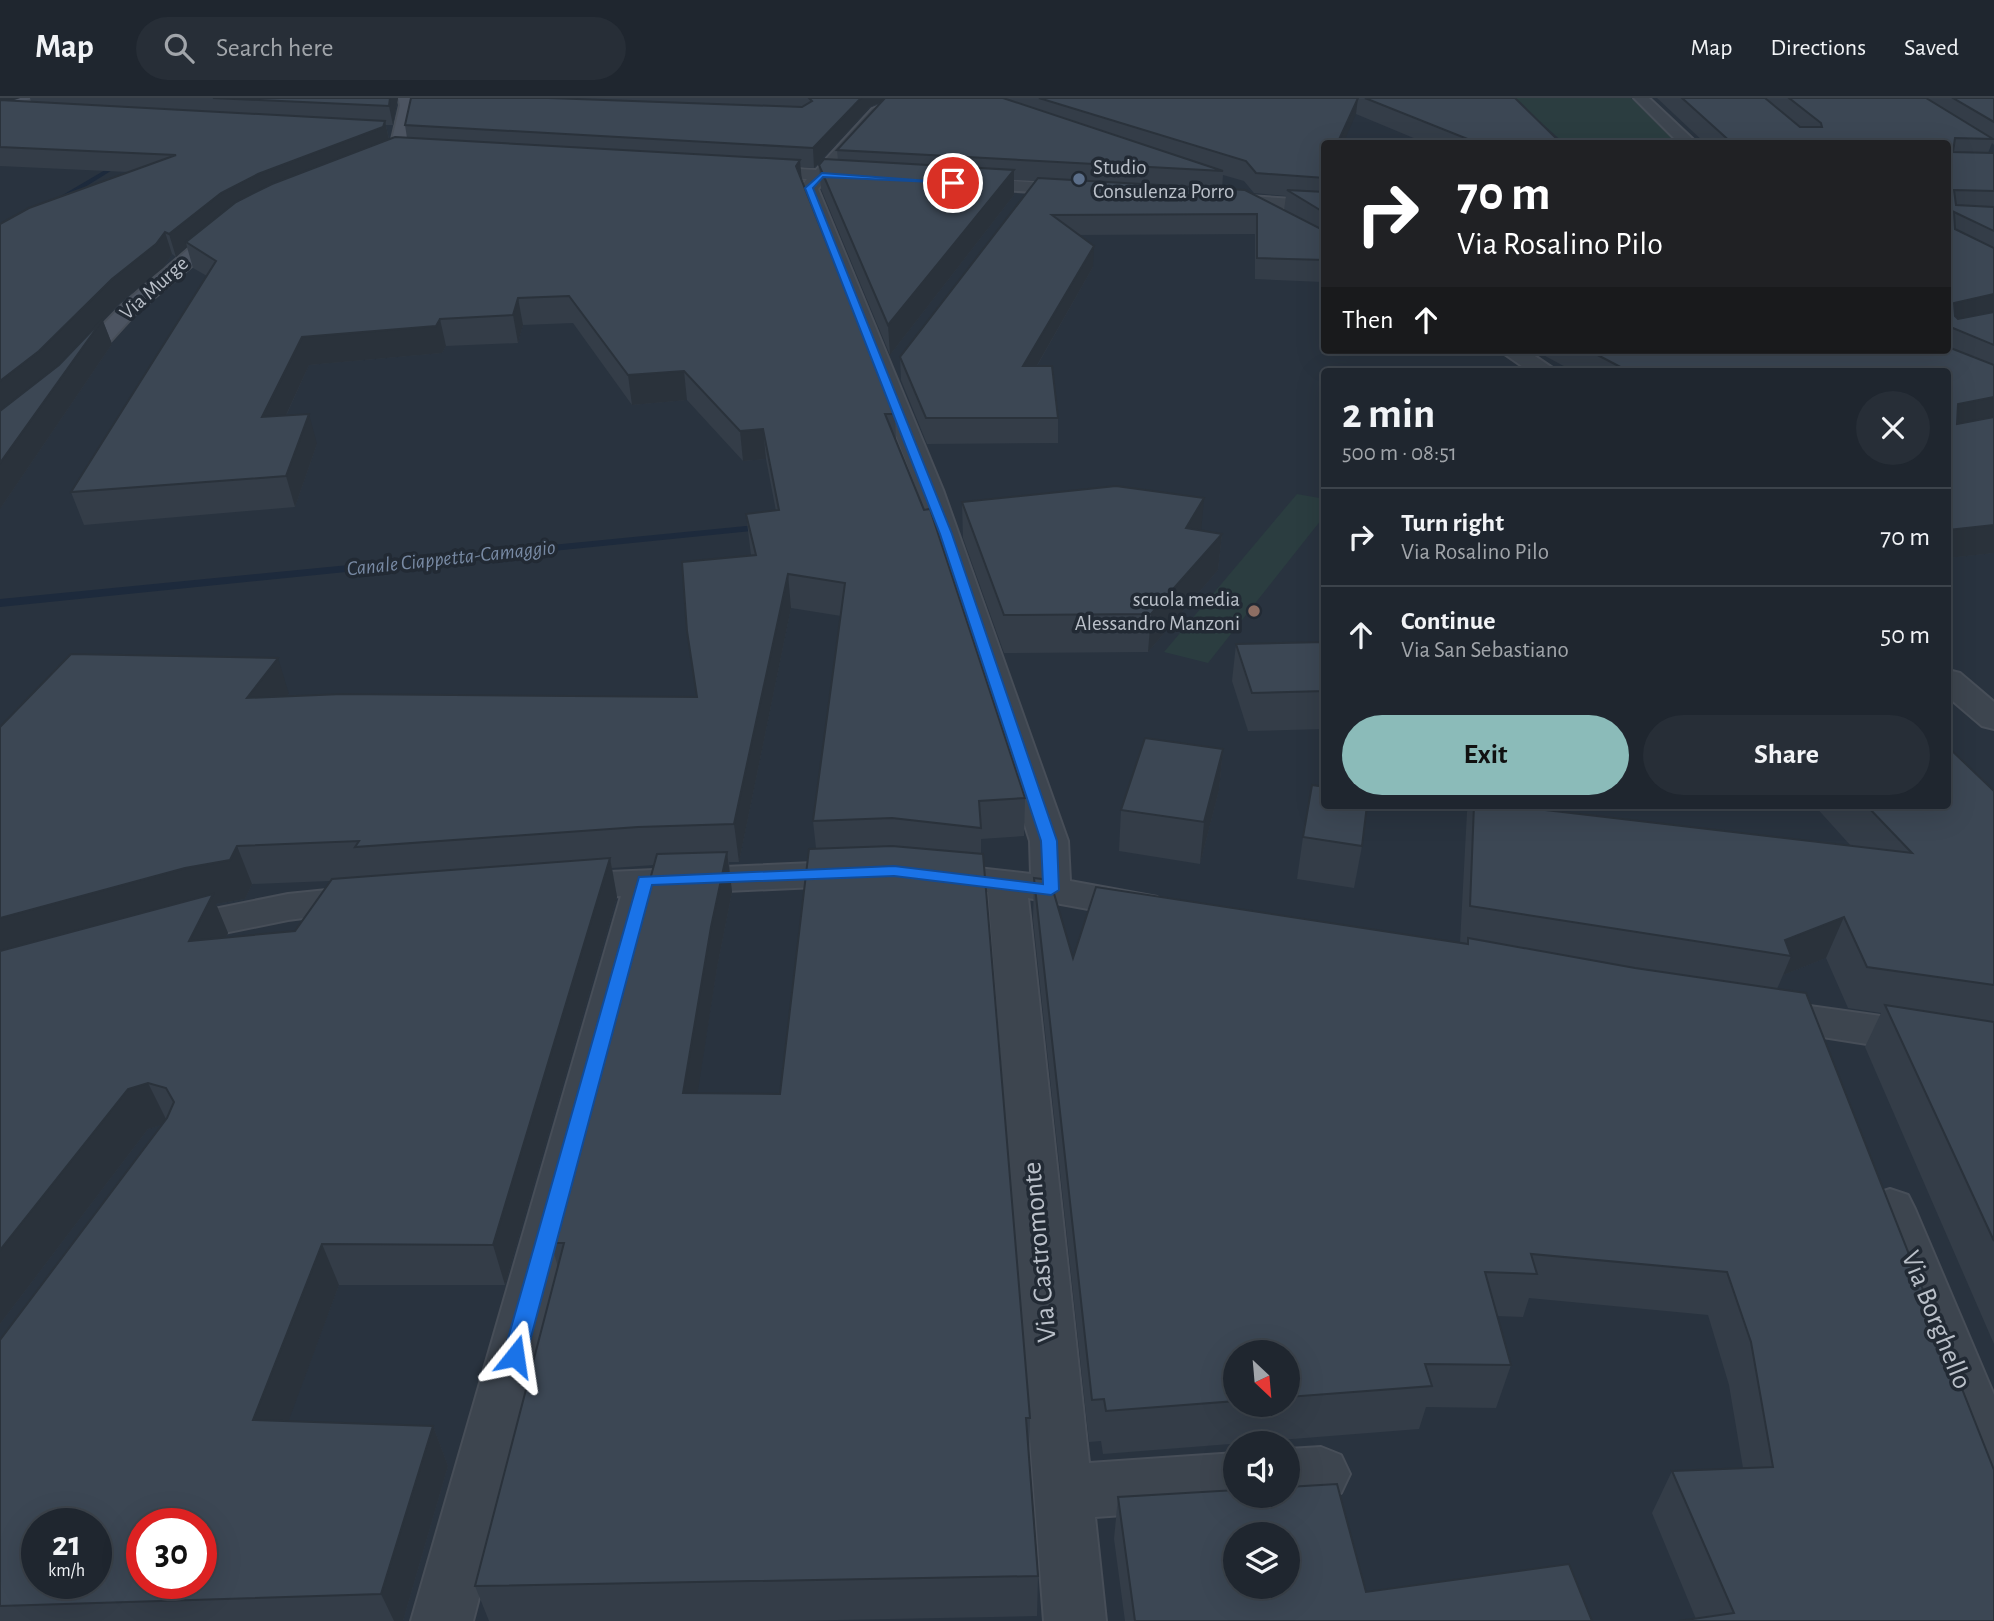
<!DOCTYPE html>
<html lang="en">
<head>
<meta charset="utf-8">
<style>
	body { margin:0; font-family:"Alegreya Sans",sans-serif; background:#272e37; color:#f1f3f6; height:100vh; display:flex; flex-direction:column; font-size:26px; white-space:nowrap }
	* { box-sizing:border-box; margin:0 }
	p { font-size:23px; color:#a1a5aa }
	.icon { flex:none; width:38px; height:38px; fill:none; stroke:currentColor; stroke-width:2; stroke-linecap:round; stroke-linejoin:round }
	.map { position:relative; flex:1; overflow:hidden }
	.details { position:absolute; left:1321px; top:270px; width:630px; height:441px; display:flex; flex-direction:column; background:#1f262f; border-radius:7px; box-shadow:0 7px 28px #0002,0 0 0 2px #3c434b }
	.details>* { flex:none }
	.top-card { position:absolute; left:1321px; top:42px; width:630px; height:214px; border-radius:7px; box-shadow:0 7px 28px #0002,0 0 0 2px #3c434b; background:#202124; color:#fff; overflow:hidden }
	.needle { width:46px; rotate:154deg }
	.tools { position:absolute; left:1223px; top:1242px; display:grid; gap:14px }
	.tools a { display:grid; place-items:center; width:77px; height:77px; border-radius:50%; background:#1f262f; box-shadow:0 7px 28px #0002,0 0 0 2px #3c434b; font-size:35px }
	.speed { position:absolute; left:21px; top:1410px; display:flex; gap:14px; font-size:35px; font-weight:700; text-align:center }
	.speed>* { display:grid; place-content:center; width:91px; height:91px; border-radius:50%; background:#1f262f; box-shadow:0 7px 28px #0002,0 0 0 2px #3c434b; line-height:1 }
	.speed small { font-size:18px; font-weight:400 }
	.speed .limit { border:10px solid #d22; background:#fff; color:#111 }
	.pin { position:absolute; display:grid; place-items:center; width:60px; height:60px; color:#fff; margin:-30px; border:4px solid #fff; border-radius:50%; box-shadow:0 2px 7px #0007 }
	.me { position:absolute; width:77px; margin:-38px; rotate:15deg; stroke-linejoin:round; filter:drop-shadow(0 0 5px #0008) }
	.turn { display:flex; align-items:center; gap:24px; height:147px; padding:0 21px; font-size:32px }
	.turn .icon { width:91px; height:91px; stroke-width:2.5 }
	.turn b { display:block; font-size:49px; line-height:60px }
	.then { display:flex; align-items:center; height:66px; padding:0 21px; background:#0003; gap:14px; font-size:26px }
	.round { display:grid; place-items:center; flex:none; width:74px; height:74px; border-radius:37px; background:#272e37 }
	.overview { display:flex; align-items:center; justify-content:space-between; height:119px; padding:0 21px }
	h1 { font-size:42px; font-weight:700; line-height:52px }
	.primary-button { display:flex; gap:14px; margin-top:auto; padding:14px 21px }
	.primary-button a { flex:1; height:80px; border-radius:42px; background:#8bbbb9; color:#111; font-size:28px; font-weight:700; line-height:80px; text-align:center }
	.primary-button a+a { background:#272e37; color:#f1f3f6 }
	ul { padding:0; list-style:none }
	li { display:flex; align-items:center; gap:21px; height:98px; padding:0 21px; border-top:2px solid #3c434b }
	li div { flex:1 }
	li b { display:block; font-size:26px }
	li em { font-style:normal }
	header { display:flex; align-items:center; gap:42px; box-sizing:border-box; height:98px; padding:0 35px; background:#1f262f; border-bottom:2px solid #3c434b }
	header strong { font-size:33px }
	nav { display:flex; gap:38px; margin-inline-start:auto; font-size:24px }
	.search { width:490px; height:63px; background:#272e37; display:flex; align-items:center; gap:18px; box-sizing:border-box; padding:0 24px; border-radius:38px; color:#a1a5aa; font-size:26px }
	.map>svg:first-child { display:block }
	.green { fill:#2b3d40 }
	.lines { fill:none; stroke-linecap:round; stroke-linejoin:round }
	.stream { fill:#1d2a3c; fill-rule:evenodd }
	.street-casing { stroke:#474e58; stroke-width:4 }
	.secondary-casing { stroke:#474e58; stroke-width:4 }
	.street { fill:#3d454f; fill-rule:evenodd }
	.secondary { fill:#4c5461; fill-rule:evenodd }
	.wall { fill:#343d48; fill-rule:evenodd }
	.shaded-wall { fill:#2a323b }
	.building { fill:#3c4754; stroke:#2a323b; stroke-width:2; fill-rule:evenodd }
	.route { fill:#1a73e8; stroke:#114b97; stroke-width:2 }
	.service-dot { fill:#5c6f8a; stroke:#222a34; stroke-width:2.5 }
	.education-dot { fill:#8d6e63; stroke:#222a34; stroke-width:2.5 }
	.labels { text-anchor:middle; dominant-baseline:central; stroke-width:7; stroke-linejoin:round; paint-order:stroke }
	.far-poi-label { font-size:21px; fill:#bac0c9; stroke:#222a34; text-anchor:start }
	.far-street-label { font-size:21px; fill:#bac0c9; stroke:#222a34 }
	.far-water-label { font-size:21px; font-style:italic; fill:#788aa4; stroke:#222a34 }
	.near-street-label { font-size:28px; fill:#bac0c9; stroke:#222a34 }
</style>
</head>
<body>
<header>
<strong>Map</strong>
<div class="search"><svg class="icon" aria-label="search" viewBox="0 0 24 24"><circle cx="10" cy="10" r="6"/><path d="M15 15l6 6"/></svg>Search here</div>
<nav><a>Map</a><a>Directions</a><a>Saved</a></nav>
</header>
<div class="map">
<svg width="1994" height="1523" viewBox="0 0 1994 1523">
	<rect width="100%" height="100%" fill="#29333f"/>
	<g class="green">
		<path d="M1248,0H1631L1679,45H1564L1521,7Z"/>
		<path d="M1297,396L1325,401V417L1208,565L1164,554Z"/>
	</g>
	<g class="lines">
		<g class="stream">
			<path d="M122,62L127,63L56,107L49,105Z"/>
			<path d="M767,426L773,429L771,431L0,509V501Z"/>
		</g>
		<defs>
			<g id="street">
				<path d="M899,0H919L882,17L834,73L877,76L880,80L877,84L825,82L818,91L943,392L1068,743L1070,783L1157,799L1163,808L1157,817L1143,821L1028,800L1089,1365L1236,1355V1398H1258L1236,1409L1095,1419L1106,1523H1044L988,794L919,786L914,777L919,768L933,765L1031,776L1030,743L917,392L800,90L807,81L749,78L741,73L749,68L816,72L872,11Z"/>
				<path d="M1634,0H1649L1698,46H1680Z"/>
				<path d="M962,80L1080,87L1089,92L1080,97L956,89L953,85L956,81Z"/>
				<path d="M1217,96L1325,103V113L1211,105L1208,101L1211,97Z"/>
				<path d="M1499,252H1526L1557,273H1529Z"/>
				<path d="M1948,572L1960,575L1994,604V631L1982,628L1948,599Z"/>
				<path d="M859,763L873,766L878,775L873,784L859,787L661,796L473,1523H411L621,798L563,800L549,797L543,788L549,779L563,776Z"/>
				<path d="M366,788L380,792L386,801L380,810L288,822L170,846L156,842L150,833L156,824L170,820L288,796Z"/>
				<path d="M1768,902L1994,934V966L1753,928L1746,917L1753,906Z"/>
				<path d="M1890,1091L1908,1097L1915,1111L1994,1297V1390L1974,1383L1865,1111L1872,1097Z"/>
				<path d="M1321,1349L1341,1357L1350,1376L1341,1395C1317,1404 1296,1408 1271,1398H1288V1351Z"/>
			</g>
			<g id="secondary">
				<path d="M9,0H33L0,11V2Z"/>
				<path d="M398,0H412L414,7L406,53L368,71H356V63L390,50L400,7Z"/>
				<path d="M231,119L238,121L240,125L238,129L136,215L67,291L9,338L0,341V321L51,281L122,207L224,121Z"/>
			</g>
		</defs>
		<use href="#street" class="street-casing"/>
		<use href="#secondary" class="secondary-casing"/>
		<use href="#street" class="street"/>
		<use href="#secondary" class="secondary"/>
	</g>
	<g class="wall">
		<path d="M0,0H20L11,3L31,4L30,0H398L393,27H386L389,41L407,40L405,27L411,0H1515L1562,46H1428L1356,16L1325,46V179H1323L1322,184L1255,181V136L1079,137L1093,169L1037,268L1058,320V345L927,346L901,282L900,259L1035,83L1014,82V97L890,257L821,91L819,67L838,62L837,52L879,6L870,9L814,70L800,69L801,82L895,316L896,342L1025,700L1024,738L981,741V756L1030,1320L1029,1358L1038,1478L1037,1518L787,1523H489L475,1488L558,1169L551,1145L654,767L612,770L617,799L505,1187H339L288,1323L433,1328L448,1368L403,1523H0V1242L161,1027L148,1031L0,1226V629L289,596L287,599H697L751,457L746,416L776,413L766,361L743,363L687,302L632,307L573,225L523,227L518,245L446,248L442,255L309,267L286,318L317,346L295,409L84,427L71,394L207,178L193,170L187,149L176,159L172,156L164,169L120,205L103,223L112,246L0,411L128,74L0,68ZM1223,77L1244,83L1254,95L1286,98L1284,112L1222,91ZM791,510L841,518L813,723L816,750L780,996L697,995L717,870L732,794L729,764H739ZM330,783L295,833L226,839L228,835L216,806L245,801L252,786Z"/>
		<path d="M1657,0H1994V47L1992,45L1988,55H1994V455L1948,460V273H1573L1534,252H1948V46H1706Z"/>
		<path d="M962,404L1222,436L1218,472L1148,554L1004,555L963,440Z"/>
		<path d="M1325,544V631L1248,633L1232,583L1236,546Z"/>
		<path d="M1223,651L1219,692L1200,766L1119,753L1121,712Z"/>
		<path d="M1994,693V1246L1865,949L1881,915L1848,910L1826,860L1783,877L1777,891L1994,1523L1696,1521L1652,1415L1672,1373L1743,1370L1729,1287L1708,1217L1529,1200L1523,1219L1497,1218L1511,1267L1496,1310L1426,1309L1419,1331L1103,1356L1101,1343L1089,1344L1033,821L1034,780L1073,860L1460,845L1467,714L1469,707H1520V709L1851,748L1814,707H1948ZM1236,1255H1288V1307H1236Z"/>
		<path d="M1303,739L1362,748L1354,790L1297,781Z"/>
		<path d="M1118,1399L1366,1494L1592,1523H1125L1114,1441Z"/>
	</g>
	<g class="shaded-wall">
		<path d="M0,0H20L0,6Z"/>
		<path d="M390,0H398L393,27L389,8Z"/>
		<path d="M861,0H892L870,9L814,70L813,50Z"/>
		<path d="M1358,0L1356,16L1343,46H1337Z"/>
		<path d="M385,23L389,42L186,144L187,149L176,159L169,136L221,95L258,76Z"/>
		<path d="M800,62L802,84L796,68Z"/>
		<path d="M1014,72V97L890,257L888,227Z"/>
		<path d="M165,134L172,156L164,169L120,205L103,223L112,246L0,411V365L49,279L0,318V283Z"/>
		<path d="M1094,148L1093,169L1023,292V268Z"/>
		<path d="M1994,196V217L1948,228L1954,205Z"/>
		<path d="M518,200L523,227L518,245L513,217Z"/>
		<path d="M440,221L446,248L442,255L309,267L271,350L262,319L302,239Z"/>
		<path d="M684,273L687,302L632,307L628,277Z"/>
		<path d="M1994,299V324L1948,332L1958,306Z"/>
		<path d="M309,316L317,346L295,409L286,378Z"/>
		<path d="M763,331L766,361L743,363L740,333Z"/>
		<path d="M1204,400L1201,435L1186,430Z"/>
		<path d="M1994,427V455L1948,460V432Z"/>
		<path d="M1222,436L1218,472L1148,554L1151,516Z"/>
		<path d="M788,476L791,510L739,764L734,726Z"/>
		<path d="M278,560L289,596L260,636L247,600Z"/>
		<path d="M1223,651L1219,692L1200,766L1204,724Z"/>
		<path d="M237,748L252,786L245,801L216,806L228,835L206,882L0,865V820Z"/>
		<path d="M727,754L732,794L717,870L691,1037L683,995L711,829Z"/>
		<path d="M610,760L617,799L505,1187L493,1147Z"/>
		<path d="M1844,819L1826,860L1783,877L1791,858L1785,842Z"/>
		<path d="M148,985L168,1025L148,1031L0,1226V1152L128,991Z"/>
		<path d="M322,1146L339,1187L274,1362L253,1322Z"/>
		<path d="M433,1328L448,1368L403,1523H394L381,1496Z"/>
	</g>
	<g class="building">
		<path d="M213,0H390L389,8Z"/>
		<path d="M411,0H549L802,9L812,3L809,0H861L813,50L405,27Z"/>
		<path d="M885,0H1003L1223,73L837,52Z"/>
		<path d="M1039,0H1358L1337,46H1325V80L1256,75L1246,63Z"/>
		<path d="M1365,0H1515L1562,46H1480Z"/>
		<path d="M1682,0H1765L1800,29H1822L1821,25L1789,0H1926L1993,41L1955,40L1953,54L1994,55V93L1954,92L1956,107L1994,109V133L1954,114L1955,131L1994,150V196L1954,205L1955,218L1958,221L1994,214V247L1948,228V46H1733Z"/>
		<path d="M1953,0H1994V24Z"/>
		<path d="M0,2L385,23L383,29L258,76L221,95L169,136L165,134L156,146L112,181L39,253L0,283V126L29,110L176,57L0,49Z"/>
		<path d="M395,39L800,62L796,68L895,316H885L924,412L930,411L1025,700L979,703L981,730L892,720L813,723L845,485L788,476L734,726L638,729L355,749L359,743L237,748L230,762L185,770L0,820V629L71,556L278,560L247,600L342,596L697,599L687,533L682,464L756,457L746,416L779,412L763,331L740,333L684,273L628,277L569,198L518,200L513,217L440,221L436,228L302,239L262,319L309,316L286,378L71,394L216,163L186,144L236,104L272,86Z"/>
		<path d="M824,61L1014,72L888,227L819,67Z"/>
		<path d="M1038,80L1245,92L1325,133V162L1257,160V116L1052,117L1094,148L1023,268H1052L1058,320H926L900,259Z"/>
		<path d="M1287,92L1325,94V115Z"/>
		<path d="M103,221L0,365V313L59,267Z"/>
		<path d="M1948,249L1994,267V299L1958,306L1957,326L1994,319V427L1948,432V273H1628L1588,252H1948Z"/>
		<path d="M1116,388L1204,400L1186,430L1222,436L1151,516L1004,517L962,404Z"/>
		<path d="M1325,544V593L1252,595L1236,546Z"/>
		<path d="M1145,640L1223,651L1204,724L1121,712Z"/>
		<path d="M1948,649L1994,693V887L1867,869L1844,819L1785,842L1791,858L1470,808L1474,707H1520V709L1912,755L1866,707H1948Z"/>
		<path d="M1312,687L1325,689V707H1367L1362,748L1303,739Z"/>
		<path d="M892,748L983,756L1030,1320H1026L1038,1478L475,1488L564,1145H551L657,756L727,754L711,829L683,995L780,996L809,751Z"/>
		<path d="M610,760L493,1147L322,1146L253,1322L433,1328L381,1496L0,1508V1242L167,1020L174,1004L166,990L148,985L128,991L0,1152V853L213,796L189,843L295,833L332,781ZM37,1426H96V1486H37ZM142,1426H201V1486H142Z"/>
		<path d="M1034,780L1050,782L1073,860L1096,789L1468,846V840L1635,870L1806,895L1994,1372V1523H1679L1734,1515L1672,1373L1773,1369L1751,1244L1727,1174L1531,1156L1537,1176L1485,1174L1511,1267L1425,1266L1432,1288L1288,1299V1255H1236V1303L1106,1313L1104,1301L1092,1302Z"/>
		<path d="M1885,907L1994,924V1143Z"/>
		<path d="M1337,1386L1366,1494L1569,1466L1592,1523H1135L1118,1399L1236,1392V1398H1288V1389ZM1236,1437H1288V1489H1236Z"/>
	</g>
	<path class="route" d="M822,75L956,85L823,79L813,90L952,436L1057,743L1059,792L1051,797L894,778L652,787L526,1258L523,1265L515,1268L507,1265L503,1258L639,779L894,768L1043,786L1041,743L940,436L805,90Z"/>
	<circle class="service-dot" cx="1079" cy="81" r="7"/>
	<circle class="education-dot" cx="1254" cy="513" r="7"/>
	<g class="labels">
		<g class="far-poi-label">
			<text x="1093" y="69">Studio<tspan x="1093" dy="24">Consulenza Porro</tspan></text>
			<text x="1240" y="501" text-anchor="end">scuola media<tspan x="1240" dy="24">Alessandro Manzoni</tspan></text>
		</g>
		<g class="far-street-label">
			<text transform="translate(154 190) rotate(-42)">Via Murge</text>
		</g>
		<g class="far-water-label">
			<text transform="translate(451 460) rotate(-6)">Canale Ciappetta-Camaggio</text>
		</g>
		<g class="near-street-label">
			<text transform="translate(1040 1154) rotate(-95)">Via Castromonte</text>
			<text transform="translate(1936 1222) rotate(68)">Via Borghello</text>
		</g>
	</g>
</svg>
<div class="tools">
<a><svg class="needle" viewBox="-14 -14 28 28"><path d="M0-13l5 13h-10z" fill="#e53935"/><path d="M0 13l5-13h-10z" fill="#a1a5aa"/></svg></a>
<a><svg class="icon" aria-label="sound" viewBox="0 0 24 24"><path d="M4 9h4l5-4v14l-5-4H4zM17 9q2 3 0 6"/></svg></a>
<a><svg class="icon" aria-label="layers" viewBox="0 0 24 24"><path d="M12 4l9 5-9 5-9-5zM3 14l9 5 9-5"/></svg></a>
</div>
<div class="speed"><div>21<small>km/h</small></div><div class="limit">30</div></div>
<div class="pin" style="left:953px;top:85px;background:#d93025"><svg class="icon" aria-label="arrive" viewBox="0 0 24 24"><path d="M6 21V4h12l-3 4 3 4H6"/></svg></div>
<svg class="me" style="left:515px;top:1258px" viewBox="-20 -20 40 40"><path d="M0-17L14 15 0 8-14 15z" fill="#1a73e8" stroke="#fff" stroke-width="4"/></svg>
<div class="top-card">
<div class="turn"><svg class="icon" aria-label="right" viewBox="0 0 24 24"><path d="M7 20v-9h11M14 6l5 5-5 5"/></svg><div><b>70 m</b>Via Rosalino Pilo</div></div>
<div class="then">Then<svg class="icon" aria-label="ahead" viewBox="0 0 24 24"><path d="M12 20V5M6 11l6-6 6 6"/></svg></div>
</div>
<section class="details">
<div class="overview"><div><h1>2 min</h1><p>500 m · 08:51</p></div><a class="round"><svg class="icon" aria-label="close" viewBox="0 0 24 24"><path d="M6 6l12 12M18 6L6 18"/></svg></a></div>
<ul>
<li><svg class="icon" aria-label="right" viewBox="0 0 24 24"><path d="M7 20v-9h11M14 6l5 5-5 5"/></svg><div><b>Turn right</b><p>Via Rosalino Pilo</p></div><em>70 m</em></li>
<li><svg class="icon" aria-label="ahead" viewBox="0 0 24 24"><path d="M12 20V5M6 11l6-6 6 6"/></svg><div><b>Continue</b><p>Via San Sebastiano</p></div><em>50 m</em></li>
</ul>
<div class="primary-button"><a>Exit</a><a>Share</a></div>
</section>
</div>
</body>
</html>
